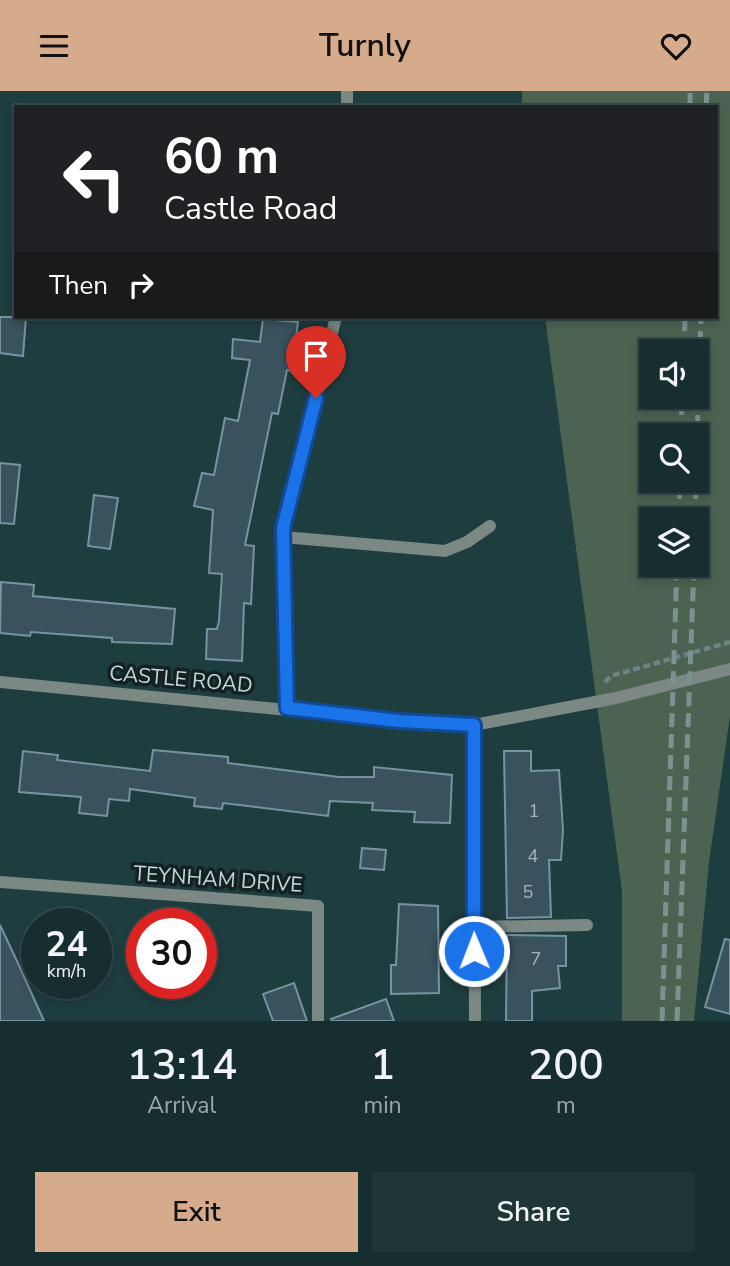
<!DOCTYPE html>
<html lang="en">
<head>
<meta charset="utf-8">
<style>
	body { margin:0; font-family:"Nunito Sans",sans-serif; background:#1f3637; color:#f1f3f6; height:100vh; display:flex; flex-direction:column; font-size:26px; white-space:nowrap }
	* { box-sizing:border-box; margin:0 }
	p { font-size:23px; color:#9ea8aa }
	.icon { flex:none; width:38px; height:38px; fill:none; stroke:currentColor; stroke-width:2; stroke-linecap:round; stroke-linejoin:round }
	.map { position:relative; height:930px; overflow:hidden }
	.panel { display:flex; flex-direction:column; background:#162e2f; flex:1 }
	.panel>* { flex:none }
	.hud { position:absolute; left:14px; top:14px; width:704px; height:214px; border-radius:0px; box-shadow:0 4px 10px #0003,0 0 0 2px #354a4b; background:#202124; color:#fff; overflow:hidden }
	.controls { position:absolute; left:639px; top:248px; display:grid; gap:14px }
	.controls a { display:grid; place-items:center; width:70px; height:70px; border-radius:0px; background:#162e2f; box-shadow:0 4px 10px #0003,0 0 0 2px #354a4b; font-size:35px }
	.speed { position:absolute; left:21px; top:817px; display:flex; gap:14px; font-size:35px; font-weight:700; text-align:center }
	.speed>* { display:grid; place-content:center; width:91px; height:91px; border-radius:50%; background:#162e2f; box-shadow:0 4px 10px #0003,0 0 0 2px #354a4b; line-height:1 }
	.speed small { font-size:18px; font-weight:400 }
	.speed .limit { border:10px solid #d22; background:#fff; color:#111 }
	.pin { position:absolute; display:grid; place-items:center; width:60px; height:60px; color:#fff; margin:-72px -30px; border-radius:50% 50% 50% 0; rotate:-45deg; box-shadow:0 0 7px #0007 }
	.pin .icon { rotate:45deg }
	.me { position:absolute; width:77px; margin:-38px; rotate:359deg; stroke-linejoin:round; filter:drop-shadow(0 0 5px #0008) }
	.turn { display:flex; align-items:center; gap:24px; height:147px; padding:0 35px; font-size:32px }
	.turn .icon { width:91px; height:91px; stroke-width:2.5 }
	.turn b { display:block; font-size:49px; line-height:60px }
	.then { display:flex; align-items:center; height:66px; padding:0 35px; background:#0003; gap:14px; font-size:26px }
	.eta { display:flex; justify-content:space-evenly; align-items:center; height:119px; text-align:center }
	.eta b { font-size:42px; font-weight:600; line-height:49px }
	.primary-button { display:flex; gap:14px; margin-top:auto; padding:14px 35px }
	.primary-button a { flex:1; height:80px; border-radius:0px; background:#d6ab8b; color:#111; font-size:28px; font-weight:600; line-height:80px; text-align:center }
	.primary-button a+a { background:#1f3637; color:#f1f3f6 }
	header { display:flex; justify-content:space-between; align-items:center; height:91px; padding:0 35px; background:#d6ab8b; color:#111; font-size:32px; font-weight:600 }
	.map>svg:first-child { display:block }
	.green { fill:#4b6350; fill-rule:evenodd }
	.building { fill:#39525e; stroke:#7793a0; stroke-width:2 }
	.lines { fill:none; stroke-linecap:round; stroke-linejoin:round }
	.path { stroke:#6b8485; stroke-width:4.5; stroke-dasharray:7 3.5; stroke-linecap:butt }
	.minor { stroke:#7b8884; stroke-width:12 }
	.rail { stroke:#7b9293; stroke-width:5; stroke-dasharray:14 7; stroke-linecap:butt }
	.route-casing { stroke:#114b97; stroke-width:18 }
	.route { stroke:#1a73e8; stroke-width:12 }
	.labels { text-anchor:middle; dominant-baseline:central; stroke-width:7; stroke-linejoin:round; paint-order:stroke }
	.number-label { font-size:18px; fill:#a3b6ba }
	.street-label { font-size:21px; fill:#c6d7d8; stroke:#142122 }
</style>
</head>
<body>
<header><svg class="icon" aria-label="menu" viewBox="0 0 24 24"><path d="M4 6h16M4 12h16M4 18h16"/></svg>Turnly<svg class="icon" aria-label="heart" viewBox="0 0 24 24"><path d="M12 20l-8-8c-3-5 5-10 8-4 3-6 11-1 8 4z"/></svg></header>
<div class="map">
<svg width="730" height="930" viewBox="0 0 730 930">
	<rect width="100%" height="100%" fill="#1e3d3f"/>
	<path class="green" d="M522,0H730V625L709,771L694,930H622V800L545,226H716V16H522ZM651,261H696V306H651ZM651,345H696V390H651ZM651,429H696V474H651Z"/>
	<g class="building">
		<path d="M0,226H26L23,265L0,262Z"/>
		<path d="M263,228L298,231L292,280L287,279L278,323L272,322L245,454L254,455L251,513L244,512L242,570L206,568L207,538H217L219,530L222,483L209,482L213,419L194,415L202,382L214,384L225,327L238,330L250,269L232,267L233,248L260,251Z"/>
		<path d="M0,372L20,374L14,433L0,432Z"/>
		<path d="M94,404L118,407L110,458L88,455Z"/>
		<path d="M1,491L34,494L33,505L175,518L172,553L112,551V547L31,541L30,545L0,542Z"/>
		<path d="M153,659L228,666V672L339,686H374V676L452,684L450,732L414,731L415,721L372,719L373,712L330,710L328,725L223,712L222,718L194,715L195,707L130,698L129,710L109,708L107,725L79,722L81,706L19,701L23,660L58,664L57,669L150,680Z"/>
		<path d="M504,660H531V680L559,679L563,739L561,769H549L551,826L507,827Z"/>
		<path d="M362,757L386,759L384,779L360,777Z"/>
		<path d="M399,813L438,815L439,902L391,903V874H396Z"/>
		<path d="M0,834L16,868L44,930H0Z"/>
		<path d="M507,844L566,845V875H558L560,897L532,900V930H506Z"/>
		<path d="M725,848L730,849V923L705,916Z"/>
		<path d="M294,892L307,930H273L263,903Z"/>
		<path d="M386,908L394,930H332L331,928Z"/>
	</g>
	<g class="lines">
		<path class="path" d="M605,591L611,585L730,551"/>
		<g class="minor">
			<path d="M347,0V16"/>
			<path d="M283,446L445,460L467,451L490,435"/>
			<path d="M0,591L399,630L474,634L616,607L730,578"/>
			<path d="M287,617L283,437L336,226"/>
			<path d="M474,634L475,930"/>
			<path d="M0,791L318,815V930"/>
			<path d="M474,836L587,834"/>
		</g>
		<g class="rail">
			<path d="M690,16V0"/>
			<path d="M706,16L707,0"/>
			<path d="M684,261L685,226"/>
			<path d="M681,345L682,306"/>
			<path d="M696,380L701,226"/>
			<path d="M679,429L680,390"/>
			<path d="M695,429L696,390"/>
			<path d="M662,930L677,474"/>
			<path d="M677,930L694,474"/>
		</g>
	</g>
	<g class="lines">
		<defs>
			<path id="route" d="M316,307L283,437L287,617L399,630L474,634V860"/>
		</defs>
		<use href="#route" class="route-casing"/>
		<use href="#route" class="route"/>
	</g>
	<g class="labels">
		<g class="number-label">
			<text x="534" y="720">1</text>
			<text x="533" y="765">4</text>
			<text x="528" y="801">5</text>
			<text x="536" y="868">7</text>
		</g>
		<g class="street-label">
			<text transform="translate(181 588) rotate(5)">CASTLE ROAD</text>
			<text transform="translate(218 788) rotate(4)">TEYNHAM DRIVE</text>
		</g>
	</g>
</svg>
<div class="controls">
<a><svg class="icon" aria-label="sound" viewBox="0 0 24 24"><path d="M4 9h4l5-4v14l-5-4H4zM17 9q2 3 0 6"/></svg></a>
<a><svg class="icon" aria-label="search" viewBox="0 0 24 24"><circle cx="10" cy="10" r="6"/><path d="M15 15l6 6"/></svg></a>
<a><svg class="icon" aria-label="layers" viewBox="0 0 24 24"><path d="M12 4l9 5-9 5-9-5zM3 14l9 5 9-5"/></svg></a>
</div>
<div class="speed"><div>24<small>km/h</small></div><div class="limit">30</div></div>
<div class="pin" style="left:316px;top:307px;background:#d93025"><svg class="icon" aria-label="arrive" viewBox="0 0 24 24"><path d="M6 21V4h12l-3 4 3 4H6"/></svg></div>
<svg class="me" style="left:474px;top:860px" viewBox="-20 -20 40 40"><circle r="17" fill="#1a73e8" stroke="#fff" stroke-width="3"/><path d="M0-11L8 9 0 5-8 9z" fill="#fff"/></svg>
<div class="hud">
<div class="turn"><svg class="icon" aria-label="left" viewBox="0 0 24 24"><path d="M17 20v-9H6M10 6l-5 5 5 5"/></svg><div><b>60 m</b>Castle Road</div></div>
<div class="then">Then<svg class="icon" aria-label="right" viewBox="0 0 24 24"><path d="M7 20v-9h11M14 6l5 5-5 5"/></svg></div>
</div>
</div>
<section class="panel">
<div class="eta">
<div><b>13:14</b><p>Arrival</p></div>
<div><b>1</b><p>min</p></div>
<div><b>200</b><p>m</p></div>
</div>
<div class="primary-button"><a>Exit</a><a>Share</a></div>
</section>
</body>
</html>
